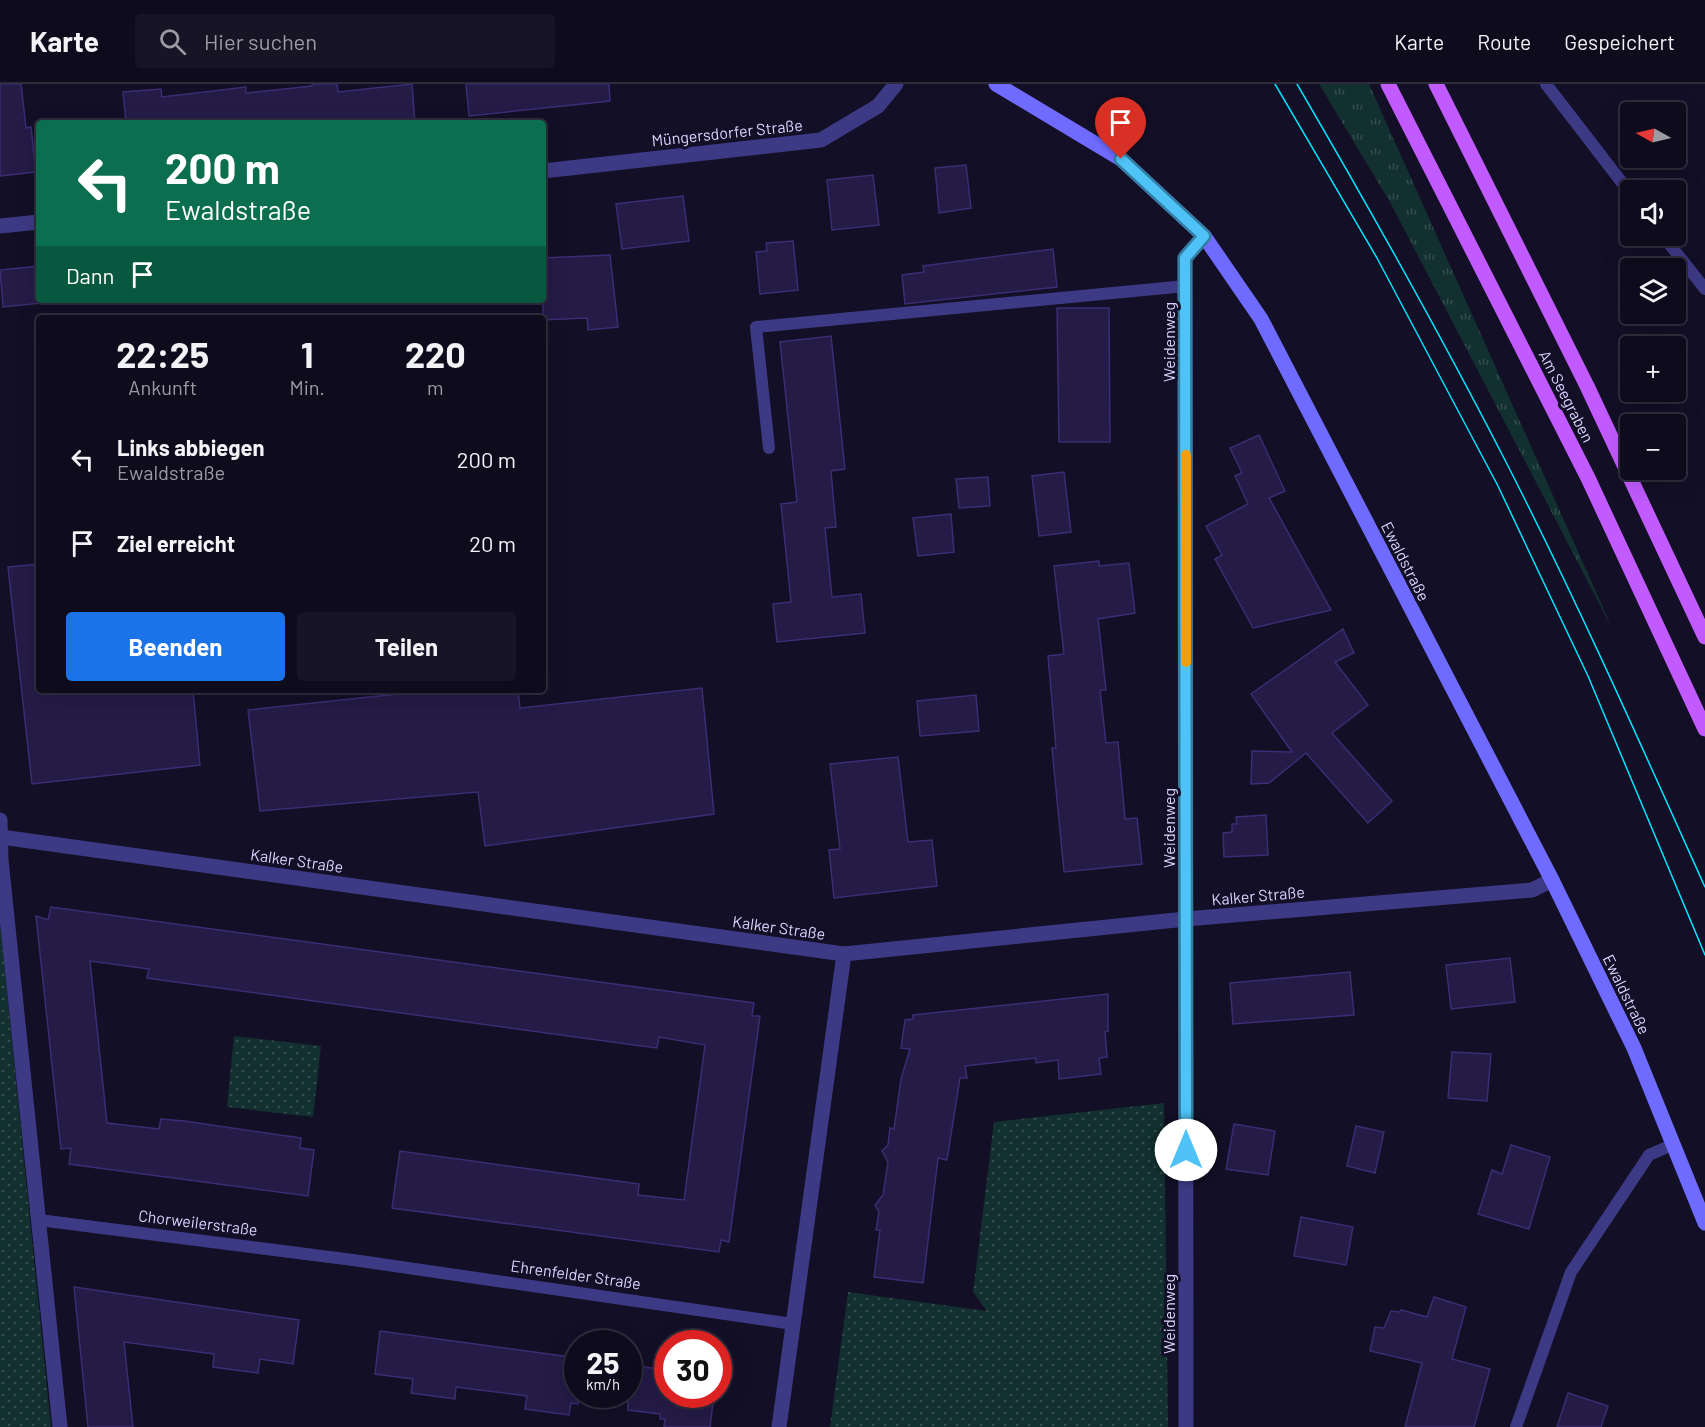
<!DOCTYPE html>
<html lang="de">
<head>
<meta charset="utf-8">
<style>
	body { margin:0; font-family:Barlow,sans-serif; background:#171425; color:#f1f3f6; height:100vh; display:flex; flex-direction:column; font-size:22px; white-space:nowrap }
	* { box-sizing:border-box; margin:0 }
	p { font-size:20px; color:#9b9ba3 }
	.icon { flex:none; width:33px; height:33px; fill:none; stroke:currentColor; stroke-width:2; stroke-linecap:round; stroke-linejoin:round }
	.map { position:relative; flex:1; overflow:hidden }
	.side { position:absolute; left:36px; top:231px; width:510px; height:378px; display:flex; flex-direction:column; background:#0e0b1c; border-radius:6px; box-shadow:0 6px 24px #0002,0 0 0 2px #2e2b3b }
	.side>* { flex:none }
	.hud { position:absolute; left:36px; top:36px; width:510px; height:183px; border-radius:6px; box-shadow:0 6px 24px #0002,0 0 0 2px #2e2b3b; background:#0b6e4f; color:#fff; overflow:hidden }
	.needle { width:39px; rotate:278deg }
	.buttons { position:absolute; left:1620px; top:18px; display:grid; gap:12px }
	.buttons a { display:grid; place-items:center; width:66px; height:66px; border-radius:6px; background:#0e0b1c; box-shadow:0 6px 24px #0002,0 0 0 2px #2e2b3b; font-size:30px }
	.speed { position:absolute; left:564px; top:1246px; display:flex; gap:12px; font-size:30px; font-weight:700; text-align:center }
	.speed>* { display:grid; place-content:center; width:78px; height:78px; border-radius:50%; background:#0e0b1c; box-shadow:0 6px 24px #0002,0 0 0 2px #2e2b3b; line-height:1 }
	.speed small { font-size:15px; font-weight:400 }
	.speed .limit { border:9px solid #d22; background:#fff; color:#111 }
	.pin { position:absolute; display:grid; place-items:center; width:51px; height:51px; color:#fff; margin:-62px -26px; border-radius:50% 50% 50% 0; rotate:-45deg; box-shadow:0 0 6px #0007 }
	.pin .icon { rotate:45deg }
	.me { position:absolute; width:66px; margin:-33px; rotate:0deg; stroke-linejoin:round; filter:drop-shadow(0 0 4px #0008) }
	.turn { display:flex; align-items:center; gap:21px; height:126px; padding:0 30px; font-size:27px }
	.turn .icon { width:78px; height:78px; stroke-width:2.5 }
	.turn b { display:block; font-size:42px; line-height:51px }
	.then { display:flex; align-items:center; height:57px; padding:0 30px; background:#0003; gap:12px; font-size:22px }
	.eta { display:flex; justify-content:space-evenly; align-items:center; height:102px; text-align:center }
	.eta b { font-size:36px; font-weight:700; line-height:42px }
	.action { display:flex; gap:12px; margin-top:auto; padding:12px 30px }
	.action a { flex:1; height:69px; border-radius:6px; background:#1a73e8; color:#fff; font-size:24px; font-weight:700; line-height:69px; text-align:center }
	.action a+a { background:#171425; color:#f1f3f6 }
	ul { padding:0; list-style:none }
	li { display:flex; align-items:center; gap:18px; height:84px; padding:0 30px }
	li div { flex:1 }
	li b { display:block; font-size:22px }
	li em { font-style:normal }
	header { display:flex; align-items:center; gap:36px; box-sizing:border-box; height:84px; padding:0 30px; background:#0e0b1c; border-bottom:2px solid #2e2b3b }
	header strong { font-size:28px }
	nav { display:flex; gap:33px; margin-inline-start:auto; font-size:21px }
	.search { width:420px; height:54px; background:#171425; display:flex; align-items:center; gap:15px; box-sizing:border-box; padding:0 21px; border-radius:6px; color:#9b9ba3; font-size:22px }
	.map>svg:first-child { display:block }
	.grass { fill:url(#grass-tufts) }
	.park { fill:url(#park-dots) }
	.building { fill:#241b47; stroke:#3b2d73; stroke-width:1.5 }
	.lines { fill:none; stroke-linecap:round; stroke-linejoin:round }
	.lane { stroke:#3d3a85; stroke-width:12 }
	.street { stroke:#3d3a85; stroke-width:15 }
	.secondary { stroke:#6f6bff; stroke-width:15 }
	.primary { stroke:#c25bff; stroke-width:15 }
	.tram { stroke:#00e5ff; stroke-width:1.5 }
	.route-casing { stroke:#337fa1; stroke-width:15 }
	.route { stroke:#4fc3f7; stroke-width:10 }
	.slow { stroke:#f59e0b; stroke-width:10 }
	.labels { text-anchor:middle; dominant-baseline:central; stroke-width:6; stroke-linejoin:round; paint-order:stroke }
	.street-label { font-size:16px; fill:#d9d4ff; stroke:#130f26 }
</style>
</head>
<body>
<header>
<strong>Karte</strong>
<div class="search"><svg class="icon" aria-label="search" viewBox="0 0 24 24"><circle cx="10" cy="10" r="6"/><path d="M15 15l6 6"/></svg>Hier suchen</div>
<nav><a>Karte</a><a>Route</a><a>Gespeichert</a></nav>
</header>
<div class="map">
<svg width="1705" height="1343" viewBox="0 0 1705 1343">
	<defs>
		<pattern id="grass-tufts" width="24" height="20" patternUnits="userSpaceOnUse" patternTransform="scale(1.5)"><rect width="24" height="20" fill="#12302f"/><path d="M3 7l-1-3M5 7V3M7 7l1-3M15 17l-1-3M17 17v-4M19 17l1-3" fill="none" stroke="#344d4e"/></pattern>
		<pattern id="park-dots" width="8" height="8" patternUnits="userSpaceOnUse" patternTransform="scale(1.5)"><rect width="8" height="8" fill="#12302f"/><path d="M2 2h.1M6 6h.1" fill="none" stroke="#344d4e" stroke-width="1.8" stroke-linecap="round"/></pattern>
	</defs>
	<rect width="100%" height="100%" fill="#130f26"/>
	<path class="grass" d="M1319,0H1369L1613,546L1391,120Z"/>
	<g class="park">
		<path d="M0,839L51,1343H0Z"/>
		<path d="M234,952L321,962L313,1033L227,1023Z"/>
		<path d="M1164,1019L1168,1343H830L848,1208L987,1227L973,1208L994,1038Z"/>
	</g>
	<g class="building">
		<path d="M0,0H21L26,44L31,43L36,88L0,92Z"/>
		<path d="M312,0H337L338,8L412,0L415,39H126L123,8L161,5L162,13L246,3V9L312,2Z"/>
		<path d="M466,0H609L610,17L469,32Z"/>
		<path d="M966,81L971,124L939,129L935,84Z"/>
		<path d="M873,91L879,141L832,146L827,96Z"/>
		<path d="M683,112L689,157L622,165L616,120Z"/>
		<path d="M793,157L798,206L760,210L756,168L767,167L766,159Z"/>
		<path d="M1053,165L1057,203L905,220L902,191L924,188L923,182Z"/>
		<path d="M610,171L618,243L588,246L587,234L543,236V174Z"/>
		<path d="M39,182V216L42,219L3,223L0,186Z"/>
		<path d="M1057,224H1109L1110,358H1059Z"/>
		<path d="M831,252L845,385L831,387L836,443L825,444L832,513L861,510L865,549L777,558L773,520L791,518L781,420L797,418L780,258Z"/>
		<path d="M1259,351L1285,407L1269,414L1331,526L1253,544L1215,475L1222,471L1206,442L1248,420L1235,392L1242,389L1230,364Z"/>
		<path d="M1064,388L1071,448L1039,452L1032,392Z"/>
		<path d="M988,393L990,422L959,424L956,395Z"/>
		<path d="M951,430L954,468L918,472L913,434Z"/>
		<path d="M1099,477V482L1129,479L1135,529L1098,535L1106,606H1100L1106,659L1118,658L1125,735L1137,734L1142,780L1064,788L1052,664H1056L1048,572L1064,570L1054,482Z"/>
		<path d="M39,480V606H193L200,681L32,700L8,483Z"/>
		<path d="M1343,545L1354,569L1335,578L1368,621L1332,649L1392,717L1368,739L1306,669L1269,699L1251,700L1252,667L1292,668L1251,610Z"/>
		<path d="M702,604L714,730L485,762L478,708L260,727L248,626L407,609V606H518L520,624Z"/>
		<path d="M976,611L979,647L920,652L917,617Z"/>
		<path d="M898,673L908,758L932,756L937,802L834,814L829,766L840,765L830,680Z"/>
		<path d="M1266,731L1268,771L1224,773L1223,749L1232,748V740H1237L1236,733Z"/>
		<path d="M51,823L754,919L752,932H760L729,1158L721,1156L719,1168L392,1124L400,1067L639,1100L638,1111L684,1116L705,961L659,953L657,964L634,961L147,894L149,885L90,877L107,1039L159,1045L161,1035L184,1037L301,1054L300,1064L314,1066L308,1112L69,1080L71,1064L61,1065L36,832L48,836Z"/>
		<path d="M1510,874L1515,918L1451,925L1446,881Z"/>
		<path d="M1350,888L1354,931L1233,940L1230,899Z"/>
		<path d="M1108,910V947L1105,948L1107,973L1099,974L1101,990L1059,995L1058,976L1036,979V974L965,982L967,994H960L947,1076L938,1074L923,1199L874,1193L880,1146H876L879,1128L875,1121L883,1111L888,1078L882,1067L888,1061L890,1044L894,1045L901,995L910,965L901,964L905,936L913,935V931Z"/>
		<path d="M1452,968L1491,970L1487,1017L1448,1014Z"/>
		<path d="M1234,1040L1275,1047L1268,1091L1226,1085Z"/>
		<path d="M1356,1042L1384,1048L1375,1089L1347,1082Z"/>
		<path d="M1511,1061L1550,1073L1529,1145L1478,1130L1492,1086L1502,1090Z"/>
		<path d="M1301,1133L1353,1143L1346,1181L1294,1172Z"/>
		<path d="M74,1203L299,1236L293,1280L260,1275L258,1289L213,1283L214,1270L124,1258L133,1343H88Z"/>
		<path d="M1434,1213L1466,1223L1452,1275L1490,1285L1474,1343H1405L1422,1279L1370,1267L1375,1243L1384,1244L1391,1227L1400,1228L1401,1226L1427,1233Z"/>
		<path d="M380,1247L578,1274V1320L571,1319L569,1331L525,1325L527,1312L456,1303L455,1315L411,1309L413,1295L375,1290Z"/>
		<path d="M628,1281L668,1286V1311H714L710,1343H664L665,1335H660V1330L628,1326Z"/>
		<path d="M1568,1309L1608,1322L1601,1343H1557Z"/>
	</g>
	<g class="lines">
		<g class="lane">
			<path d="M1546,0L1630,109"/>
			<path d="M1663,152L1705,205"/>
			<path d="M769,364L756,243L1186,202"/>
			<path d="M39,1136L353,1176L793,1240"/>
			<path d="M1516,1343L1571,1188L1649,1071L1674,1060"/>
		</g>
		<g class="street">
			<path d="M543,87L821,56L878,22L896,0"/>
			<path d="M0,142L39,138"/>
			<path d="M0,736L1,776L60,1343"/>
			<path d="M1,753L844,870L1186,835L1532,806L1552,796"/>
			<path d="M779,1343L844,870"/>
			<path d="M1186,1343L1185,174L1204,152"/>
		</g>
		<path class="secondary" d="M996,0L1121,75L1204,152L1261,235L1552,796L1634,964L1705,1139"/>
		<g class="primary">
			<path d="M1388,0L1588,394L1705,645"/>
			<path d="M1436,0L1587,302L1705,553"/>
		</g>
		<g class="tram">
			<path d="M1275,0L1377,174L1498,402L1588,592L1705,871"/>
			<path d="M1297,0C1370,125 1441,251 1507,380C1578,519 1641,661 1705,803"/>
		</g>
	</g>
	<g class="lines">
		<defs>
			<path id="route" d="M1121,75L1204,152L1185,174L1186,1066"/>
		</defs>
		<use href="#route" class="route-casing"/>
		<use href="#route" class="route"/>
		<path class="slow" d="M1186,371V578"/>
	</g>
	<g class="labels">
		<g class="street-label">
			<text transform="translate(727 48) rotate(-6)">Müngersdorfer Straße</text>
			<text transform="translate(1168 258) rotate(-90)">Weidenweg</text>
			<text transform="translate(1567 312) rotate(63)">Am Seegraben</text>
			<text transform="translate(1406 477) rotate(63)">Ewaldstraße</text>
			<text transform="translate(1168 744) rotate(-90)">Weidenweg</text>
			<text transform="translate(297 776) rotate(8)">Kalker Straße</text>
			<text transform="translate(1258 811) rotate(-5)">Kalker Straße</text>
			<text transform="translate(779 843) rotate(8)">Kalker Straße</text>
			<text transform="translate(1627 910) rotate(64)">Ewaldstraße</text>
			<text transform="translate(198 1138) rotate(7)">Chorweilerstraße</text>
			<text transform="translate(576 1190) rotate(8)">Ehrenfelder Straße</text>
			<text transform="translate(1168 1230) rotate(-90)">Weidenweg</text>
		</g>
	</g>
</svg>
<div class="buttons">
<a><svg class="needle" viewBox="-14 -14 28 28"><path d="M0-13l5 13h-10z" fill="#e53935"/><path d="M0 13l5-13h-10z" fill="#9b9ba3"/></svg></a>
<a><svg class="icon" aria-label="sound" viewBox="0 0 24 24"><path d="M4 9h4l5-4v14l-5-4H4zM17 9q2 3 0 6"/></svg></a>
<a><svg class="icon" aria-label="layers" viewBox="0 0 24 24"><path d="M12 4l9 5-9 5-9-5zM3 14l9 5 9-5"/></svg></a>
<a>+</a>
<a>−</a>
</div>
<div class="speed"><div>25<small>km/h</small></div><div class="limit">30</div></div>
<div class="pin" style="left:1121px;top:75px;background:#d93025"><svg class="icon" aria-label="arrive" viewBox="0 0 24 24"><path d="M6 21V4h12l-3 4 3 4H6"/></svg></div>
<svg class="me" style="left:1186px;top:1066px" viewBox="-20 -20 40 40"><circle r="19" fill="#fff"/><path d="M0-13L10 11 0 6-10 11z" fill="#4fc3f7"/></svg>
<div class="hud">
<div class="turn"><svg class="icon" aria-label="left" viewBox="0 0 24 24"><path d="M17 20v-9H6M10 6l-5 5 5 5"/></svg><div><b>200 m</b>Ewaldstraße</div></div>
<div class="then">Dann<svg class="icon" aria-label="arrive" viewBox="0 0 24 24"><path d="M6 21V4h12l-3 4 3 4H6"/></svg></div>
</div>
<section class="side">
<div class="eta">
<div><b>22:25</b><p>Ankunft</p></div>
<div><b>1</b><p>Min.</p></div>
<div><b>220</b><p>m</p></div>
</div>
<ul>
<li><svg class="icon" aria-label="left" viewBox="0 0 24 24"><path d="M17 20v-9H6M10 6l-5 5 5 5"/></svg><div><b>Links abbiegen</b><p>Ewaldstraße</p></div><em>200 m</em></li>
<li><svg class="icon" aria-label="arrive" viewBox="0 0 24 24"><path d="M6 21V4h12l-3 4 3 4H6"/></svg><div><b>Ziel erreicht</b></div><em>20 m</em></li>
</ul>
<div class="action"><a>Beenden</a><a>Teilen</a></div>
</section>
</div>
</body>
</html>
